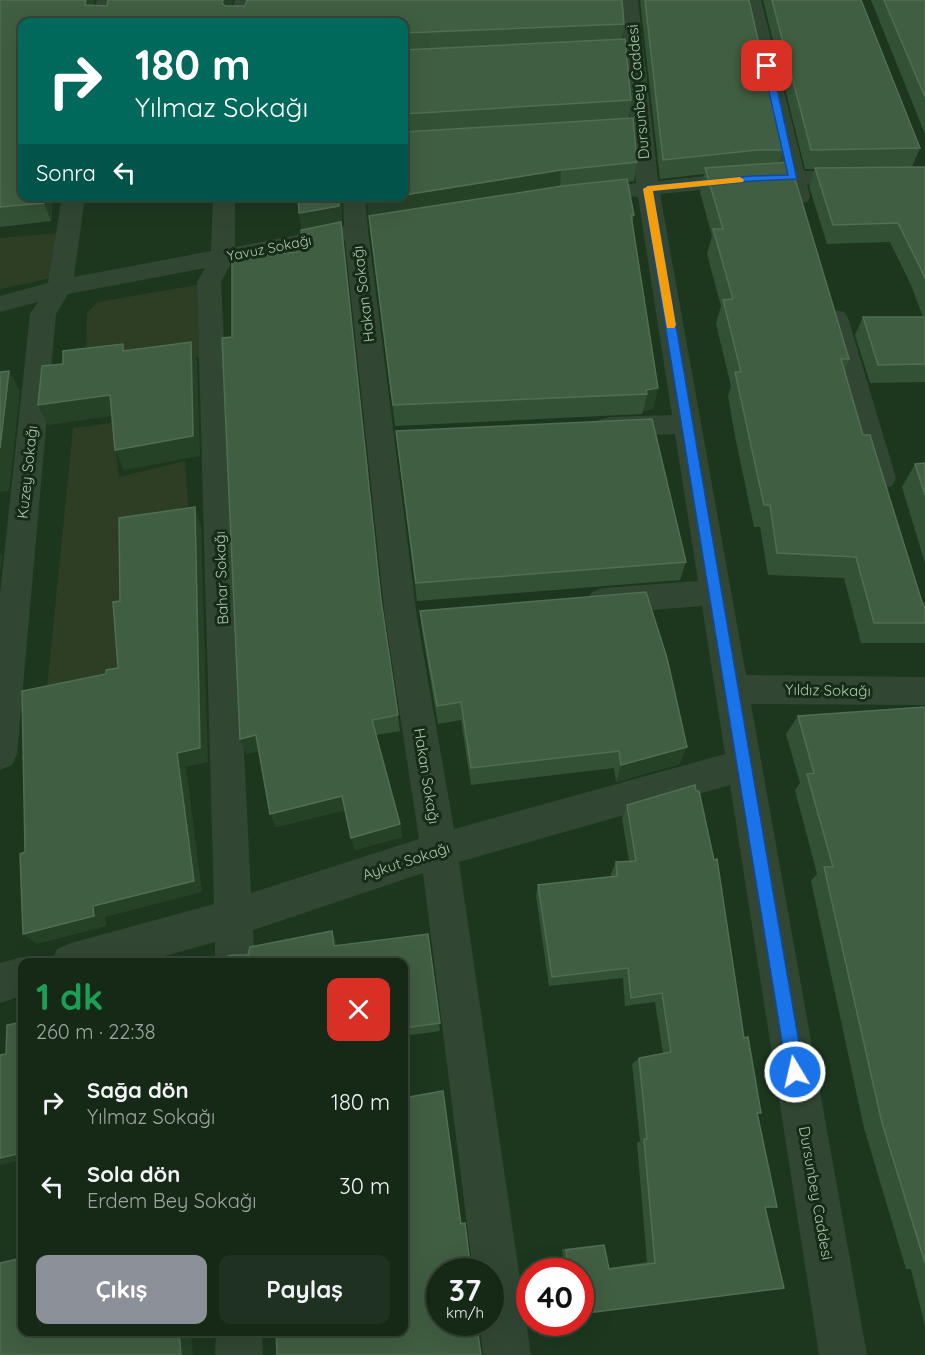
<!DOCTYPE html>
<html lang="tr">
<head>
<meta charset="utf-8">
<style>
	body { margin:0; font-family:Quicksand,sans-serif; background:#1f3120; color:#f1f3f6; height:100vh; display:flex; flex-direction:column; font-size:22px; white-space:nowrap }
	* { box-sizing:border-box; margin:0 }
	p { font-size:20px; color:#9ea6a1 }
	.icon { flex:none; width:33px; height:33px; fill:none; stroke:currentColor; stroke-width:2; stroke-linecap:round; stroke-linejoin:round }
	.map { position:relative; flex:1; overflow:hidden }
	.details { position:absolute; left:18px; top:958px; width:390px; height:378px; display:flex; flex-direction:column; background:#162917; border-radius:12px; box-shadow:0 6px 24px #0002,0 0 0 2px #354536 }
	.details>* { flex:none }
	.banner { position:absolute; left:18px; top:18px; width:390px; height:183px; border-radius:12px; box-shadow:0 6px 24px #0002,0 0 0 2px #354536; background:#00695c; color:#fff; overflow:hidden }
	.speed { position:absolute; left:426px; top:1258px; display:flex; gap:12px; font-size:30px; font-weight:700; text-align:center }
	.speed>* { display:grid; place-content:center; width:78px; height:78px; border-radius:50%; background:#162917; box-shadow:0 6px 24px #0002,0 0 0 2px #354536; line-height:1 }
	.speed small { font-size:15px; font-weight:400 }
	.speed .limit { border:9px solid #d22; background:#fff; color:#111 }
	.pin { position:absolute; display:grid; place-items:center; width:51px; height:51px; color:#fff; margin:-26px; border-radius:12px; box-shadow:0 3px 9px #0006 }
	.me { position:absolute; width:66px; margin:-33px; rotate:351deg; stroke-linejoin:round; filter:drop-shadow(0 0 4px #0008) }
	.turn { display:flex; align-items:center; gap:21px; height:126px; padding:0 18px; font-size:27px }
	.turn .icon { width:78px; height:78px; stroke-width:2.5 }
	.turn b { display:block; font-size:42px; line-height:51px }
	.then { display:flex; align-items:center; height:57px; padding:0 18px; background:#0003; gap:12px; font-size:22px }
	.round { display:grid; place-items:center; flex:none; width:63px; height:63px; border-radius:12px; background:#1f3120 }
	.head { display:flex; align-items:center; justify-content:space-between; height:102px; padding:0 18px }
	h1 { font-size:36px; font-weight:700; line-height:45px; color:#1e9e55 }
	.primary-button { display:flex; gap:12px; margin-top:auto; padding:12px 18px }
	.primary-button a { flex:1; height:69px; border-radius:12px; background:#8c9099; color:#fff; font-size:24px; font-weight:700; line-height:69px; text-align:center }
	.primary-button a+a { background:#1f3120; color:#f1f3f6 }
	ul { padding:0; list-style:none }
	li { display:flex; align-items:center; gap:18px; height:84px; padding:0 18px }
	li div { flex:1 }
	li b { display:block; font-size:22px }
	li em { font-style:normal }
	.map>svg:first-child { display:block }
	.green { fill:#2d3e25 }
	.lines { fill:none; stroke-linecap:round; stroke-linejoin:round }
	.minor { fill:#314733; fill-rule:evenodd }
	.wall { fill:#335235 }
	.shaded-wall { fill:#254227 }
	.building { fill:#405e42; stroke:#506e53; stroke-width:1.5 }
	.route { fill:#1a73e8; stroke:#114b97; stroke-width:1.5 }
	.slow { fill:#f59e0b }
	.labels { text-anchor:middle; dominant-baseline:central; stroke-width:6; stroke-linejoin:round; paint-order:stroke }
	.far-street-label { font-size:14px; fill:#aac5ad; stroke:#172b19 }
	.street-label { font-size:15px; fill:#aac5ad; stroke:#172b19 }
</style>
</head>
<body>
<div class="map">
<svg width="925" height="1355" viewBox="0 0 925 1355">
	<rect width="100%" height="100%" fill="#1d371f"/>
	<g class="green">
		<path d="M58,233L51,278L0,289V238Z"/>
		<path d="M197,285L199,357L137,366L86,363L87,313L98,302Z"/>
		<path d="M112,423L119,477L185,461L189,517L121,532L117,681L46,698L73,428Z"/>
	</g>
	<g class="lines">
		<g class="minor">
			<path d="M97,0H115L111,22H92Z"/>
			<path d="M235,0H253L247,22H228Z"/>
			<path d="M620,0H638L658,181L752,171H782L743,0H761L804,171L925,169V183L807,184L810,197L807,202L799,204L791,202L785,184L752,185L660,194L746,675L925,677V705L751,704L867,1355H819L730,785L459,862L531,1355H483L479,1323H490V1272H473L423,873L253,930L255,963H215V942L140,963H51L57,949L71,943L214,904L197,282L205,268L68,294L56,314L17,754L12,765L0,770V594L30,314L38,302L0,312V296L48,283L62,196H85L74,277L211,251L213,196H235V247L344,226L343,196H365L368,231L417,617L454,829L725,754L702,606L603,614L592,610L587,601L592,592L603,588L698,581L675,434L609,437L599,434L595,427L599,420L609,417L672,415L638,197L619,196L616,191L619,186L636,183ZM345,240L385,617L419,839L251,893L221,282L232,262Z"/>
			<path d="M835,310L844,312L848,318L896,478L892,486L882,489L872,486L868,478L822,318L826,312Z"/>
			<path d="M22,957L36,963H22V996L0,1003V963Z"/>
			<path d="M216,1332H262L263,1355H215Z"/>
		</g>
	</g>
	<g class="wall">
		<path d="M0,0L107,6L108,0H233L231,6L624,24L622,39L631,100L629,118L637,162L634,181L627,182L634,215L632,226L658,388L653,409L643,411L642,414L395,426L371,238L367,196H404V22H22L53,196L51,221L0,227Z"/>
		<path d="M640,0H749L783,150L779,162L849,359L844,370L863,435L922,602L925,608V643H861L844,578L768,575L760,527H754L735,436L728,396L731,386L716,324L721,306L707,254L712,236L700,192L704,174L660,179Z"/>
		<path d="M763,0H861L920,148L912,167H925V382L870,383L855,335L863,317H923L911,285L890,242L827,244L809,186L815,169H805Z"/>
		<path d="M871,0H925V134Z"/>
		<path d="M298,196H341L342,224H341L382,608L400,731L376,735L400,824L402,837L355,850L345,810L276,827L259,751L246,754L232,337L297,252L302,243V229Z"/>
		<path d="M396,431L686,562L680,580L417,601L398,450Z"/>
		<path d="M925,463V563L902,487L915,464Z"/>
		<path d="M420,611L687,747L679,764L616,782L614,768L471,785L461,720L438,724L422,631Z"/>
		<path d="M925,707V1326L911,1269H906L864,1128L811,881L817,874L795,790L800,783L786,734L798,716Z"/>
		<path d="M627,805L744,1038L761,1113L758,1114L777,1207L765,1208L784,1288L580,1272H565L562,1249L599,1245H604L609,1268L647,1262L637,1143L640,1141L632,1064L639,1058L663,1053L655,1002L625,1006L623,978L549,986L536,896L538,885L611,877V874L616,862L629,861L622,818Z"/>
		<path d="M332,931L337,945L428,934L440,1031L404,1036V963L248,955Z"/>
	</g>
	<g class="shaded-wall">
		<path d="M86,0H95L90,22L85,5Z"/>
		<path d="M223,0H233L226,21L222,3Z"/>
		<path d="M561,170L560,189L369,219L367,201L395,196H404V195Z"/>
		<path d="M44,196H53L51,221L44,203Z"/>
		<path d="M339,196H341L342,224L302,232L299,213Z"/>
		<path d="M191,342L197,362L200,456L124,470L115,450Z"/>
		<path d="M9,371L20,391L9,491L0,492V448Z"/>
		<path d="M658,388L653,409L643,411L647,394L646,390Z"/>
		<path d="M110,395L119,415L48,425L38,405Z"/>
		<path d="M195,507L201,526L208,762L186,767L202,892L105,917L106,926L37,944L23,934L93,906L177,753Z"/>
		<path d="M0,553L2,556L0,573Z"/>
		<path d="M256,735L262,750L246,754L240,739Z"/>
		<path d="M687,747L679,764L616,782L621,765Z"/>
		<path d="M342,796L346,810L276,827L270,814Z"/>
		<path d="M400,824L402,837L355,850L351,838Z"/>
		<path d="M332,931L336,942L338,956L334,946Z"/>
		<path d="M22,1153V1160L0,1165V1158Z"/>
		<path d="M179,1332H191L193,1355H181Z"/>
	</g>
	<g class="building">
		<path d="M0,0H86L85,5L107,6L108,0H223L222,3L225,6H245L247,0H622L624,24L404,33V22H22V196H44V203L0,207Z"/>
		<path d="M645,0H749L783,150H757L663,160Z"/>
		<path d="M772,0H861L920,148L811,150Z"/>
		<path d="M884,0H925V97Z"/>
		<path d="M625,39L631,100L404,114V50Z"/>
		<path d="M633,118L637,162L561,170L404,195V132Z"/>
		<path d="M790,162L849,359H841L863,435H870L922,602L925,608V623H874L856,557L777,553L770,505H764L735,372H741L723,300L733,299L713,229H723L705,168Z"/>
		<path d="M925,167V279L920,267L898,223L833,225L815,168Z"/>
		<path d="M627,179L634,215H631L658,388L646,390L647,394L393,405L369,216L562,186Z"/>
		<path d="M298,196H339V206L299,213Z"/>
		<path d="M367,196H395L367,201Z"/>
		<path d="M341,222L381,600L398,715L372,720L400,824L351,838L342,796L270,814L256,735L240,739L222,338L232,337V257L297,252L296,244L302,243L301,230Z"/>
		<path d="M863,317H925V364L878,365Z"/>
		<path d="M191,342L193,436L115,450L110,395L38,405L42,366L63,364V351L123,344V351Z"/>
		<path d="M9,371L0,448V372Z"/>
		<path d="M652,419L686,562L416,583L396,431Z"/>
		<path d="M925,463V495L915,464Z"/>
		<path d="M195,507L200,748L177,753L194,881L93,906L94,916L23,934L20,854L25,852L22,691L106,674V670L118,668L113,602L120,601L119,518Z"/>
		<path d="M646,592L667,658L687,747L621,765L619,751L471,768L461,702L437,706L420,611Z"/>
		<path d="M925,707V1263L882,1123L824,867H833L807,774L814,773L798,716Z"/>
		<path d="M695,785L696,791H699L714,860L717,859L744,1038L748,1037L761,1113H757L777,1207H765L784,1288L580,1314V1272H569L566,1250L604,1245L609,1269L655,1263L644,1139H647L639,1058L671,1052L662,993L631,998L628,968L552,977L538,885L617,876L616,862L636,861L627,805Z"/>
		<path d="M332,931L334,946L428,934L440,1023L404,1028V963H198L233,955H248L250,947Z"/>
		<path d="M22,1022V1153L0,1158V1055L6,1054L7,1025Z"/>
		<path d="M443,1091L461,1224L465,1223L471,1272H440V1323H487V1324H480L477,1327L481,1355H277L276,1332H404V1098Z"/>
		<path d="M22,1258V1332H179L181,1355H0V1263Z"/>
	</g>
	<path class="route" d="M767,64L772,66L797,179L752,181L653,191L804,1072L801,1078L795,1080L789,1078L787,1072L643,189L648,186L752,176L788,175L763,66Z"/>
	<path class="slow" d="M740,177L744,180L743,182L653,191L676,325L674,328H667L643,189L648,186Z"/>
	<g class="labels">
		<g class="far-street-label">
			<text transform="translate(269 248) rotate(-11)">Yavuz Sokağı</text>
		</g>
		<g class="street-label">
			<text transform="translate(638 92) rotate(-95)">Dursunbey Caddesi</text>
			<text transform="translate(363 294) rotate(-97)">Hakan Sokağı</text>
			<text transform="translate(27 472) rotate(-84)">Kuzey Sokağı</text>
			<text transform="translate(221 578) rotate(-92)">Bahar Sokağı</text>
			<text transform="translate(828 690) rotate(1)">Yıldız Sokağı</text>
			<text transform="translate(427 776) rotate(81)">Hakan Sokağı</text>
			<text transform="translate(406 861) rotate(-18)">Aykut Sokağı</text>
			<text transform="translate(816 1193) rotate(80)">Dursunbey Caddesi</text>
		</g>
	</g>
</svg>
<div class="speed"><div>37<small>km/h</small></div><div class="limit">40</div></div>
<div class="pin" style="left:767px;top:66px;background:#d93025"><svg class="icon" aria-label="arrive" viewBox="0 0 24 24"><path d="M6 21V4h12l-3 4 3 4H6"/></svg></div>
<svg class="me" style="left:795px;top:1072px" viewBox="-20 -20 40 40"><circle r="17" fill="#1a73e8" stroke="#fff" stroke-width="3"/><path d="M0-11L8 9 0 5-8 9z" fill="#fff"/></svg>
<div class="banner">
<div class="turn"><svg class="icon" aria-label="right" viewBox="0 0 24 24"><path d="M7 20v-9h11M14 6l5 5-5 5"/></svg><div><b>180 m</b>Yılmaz Sokağı</div></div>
<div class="then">Sonra<svg class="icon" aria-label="left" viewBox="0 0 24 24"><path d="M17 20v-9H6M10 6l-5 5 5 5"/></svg></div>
</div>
<section class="details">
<div class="head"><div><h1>1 dk</h1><p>260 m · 22:38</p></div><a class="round" style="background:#d93025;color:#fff"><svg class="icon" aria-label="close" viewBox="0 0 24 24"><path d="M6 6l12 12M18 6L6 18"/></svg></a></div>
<ul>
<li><svg class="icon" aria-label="right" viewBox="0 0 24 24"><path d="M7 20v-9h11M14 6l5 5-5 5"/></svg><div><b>Sağa dön</b><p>Yılmaz Sokağı</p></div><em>180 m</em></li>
<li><svg class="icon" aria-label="left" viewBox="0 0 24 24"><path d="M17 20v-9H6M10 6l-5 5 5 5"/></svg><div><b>Sola dön</b><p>Erdem Bey Sokağı</p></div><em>30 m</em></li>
</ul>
<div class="primary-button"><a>Çıkış</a><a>Paylaş</a></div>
</section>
</div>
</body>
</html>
